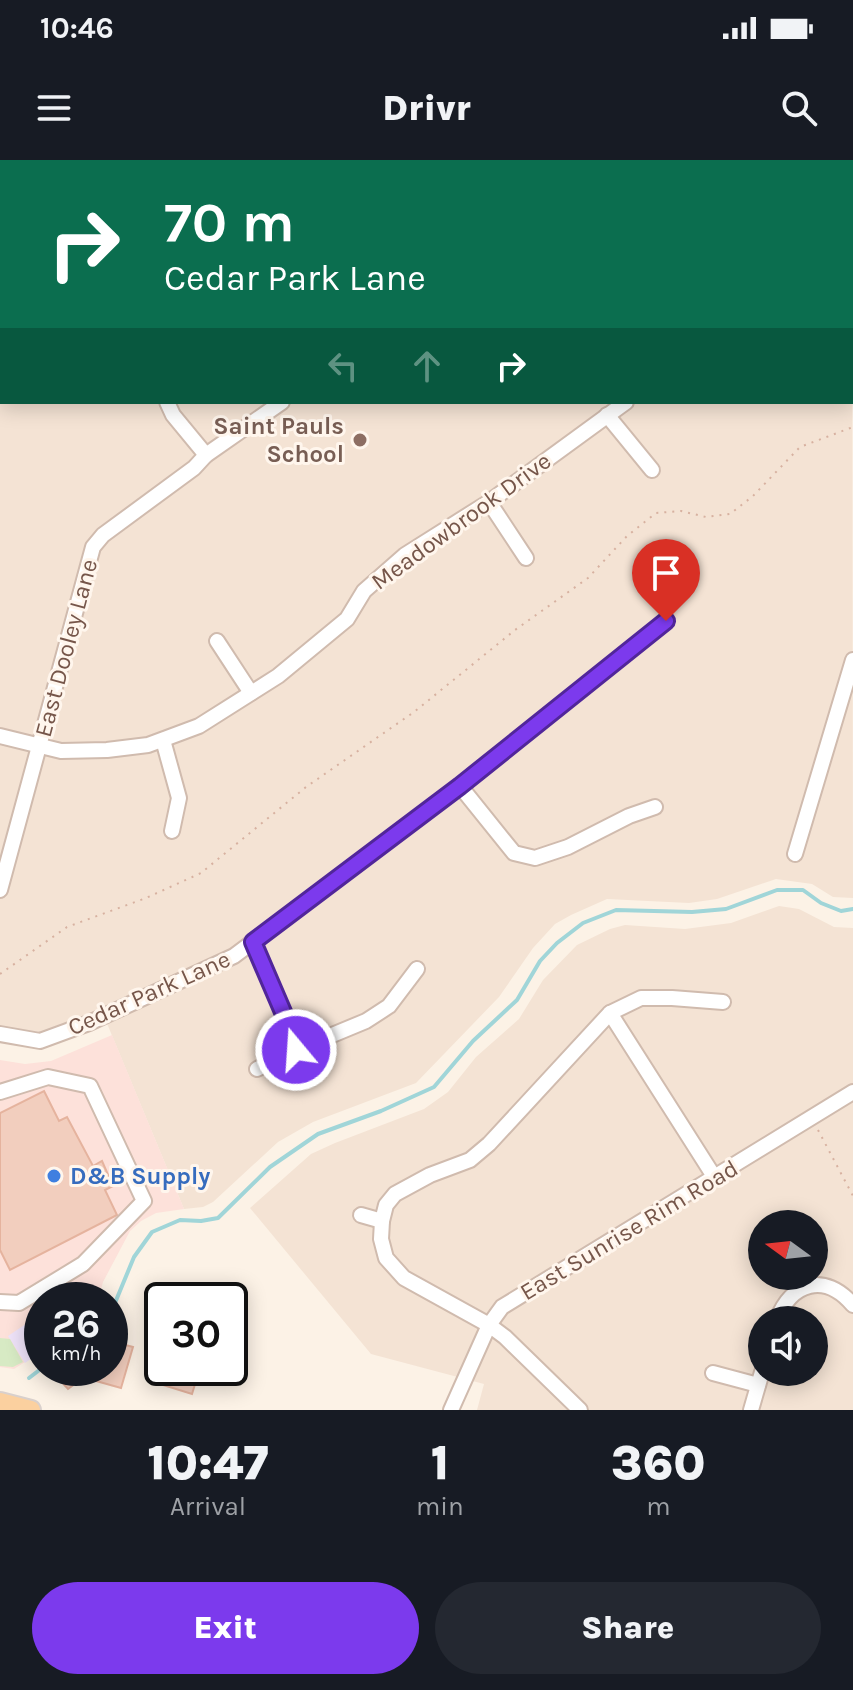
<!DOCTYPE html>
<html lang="en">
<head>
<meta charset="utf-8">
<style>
	body { margin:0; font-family:Karla,sans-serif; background:#242831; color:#f1f3f6; height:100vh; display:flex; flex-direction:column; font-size:30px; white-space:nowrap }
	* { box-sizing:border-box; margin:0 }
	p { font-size:26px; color:#9ea1a6 }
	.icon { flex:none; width:44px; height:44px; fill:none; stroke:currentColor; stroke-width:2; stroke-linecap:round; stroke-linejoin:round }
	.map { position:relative; height:1250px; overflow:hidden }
	.details { display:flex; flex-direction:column; background:#171b24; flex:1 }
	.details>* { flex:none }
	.banner { position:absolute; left:0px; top:0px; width:854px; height:244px; box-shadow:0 4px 20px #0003; background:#0b6e4f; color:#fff; overflow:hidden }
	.needle { width:52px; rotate:285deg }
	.buttons { position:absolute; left:748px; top:1050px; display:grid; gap:16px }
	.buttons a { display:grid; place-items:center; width:80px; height:80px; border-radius:50%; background:#171b24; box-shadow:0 4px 20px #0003; font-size:40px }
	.speed { position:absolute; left:24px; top:1122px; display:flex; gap:16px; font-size:40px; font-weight:700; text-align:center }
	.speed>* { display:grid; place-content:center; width:104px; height:104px; border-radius:50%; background:#171b24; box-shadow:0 4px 20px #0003; line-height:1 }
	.speed small { font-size:20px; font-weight:400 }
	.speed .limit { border:4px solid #111; border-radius:12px; background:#fff; color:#111 }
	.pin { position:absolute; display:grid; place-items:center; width:68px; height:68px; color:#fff; margin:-82px -34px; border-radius:50% 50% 50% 0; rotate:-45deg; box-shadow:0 0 8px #0007 }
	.pin .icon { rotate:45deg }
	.me { position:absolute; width:88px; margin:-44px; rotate:342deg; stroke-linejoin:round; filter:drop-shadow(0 0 6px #0008) }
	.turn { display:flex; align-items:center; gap:28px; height:168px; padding:0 32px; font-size:36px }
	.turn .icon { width:104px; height:104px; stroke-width:2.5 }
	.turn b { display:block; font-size:56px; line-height:68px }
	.lanes { display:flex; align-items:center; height:76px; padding:0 32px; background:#0003; justify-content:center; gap:40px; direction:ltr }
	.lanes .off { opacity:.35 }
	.eta { display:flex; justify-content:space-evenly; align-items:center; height:136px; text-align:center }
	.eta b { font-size:48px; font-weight:800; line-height:56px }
	.button { display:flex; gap:16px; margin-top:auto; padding:16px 32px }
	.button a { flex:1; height:92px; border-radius:48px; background:#7c3aed; color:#fff; font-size:32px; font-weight:800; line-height:92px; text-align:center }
	.button a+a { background:#242831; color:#f1f3f6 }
	.status { display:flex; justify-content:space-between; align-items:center; height:56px; padding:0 40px; background:#171b24; direction:ltr }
	.status svg { height:22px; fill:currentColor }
	header { display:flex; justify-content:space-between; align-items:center; height:104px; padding:0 32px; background:#171b24; font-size:36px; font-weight:800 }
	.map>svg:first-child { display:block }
	.residential { fill:#f4e3d4; fill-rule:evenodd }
	.commercial { fill:#fde1da }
	.education { fill:#efe3f9 }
	.green { fill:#d7eac4 }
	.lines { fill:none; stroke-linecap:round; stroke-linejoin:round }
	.stream { stroke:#a0d5d8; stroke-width:4 }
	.building { fill:#f2cebe; stroke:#e5b39e; stroke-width:2 }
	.minor-casing { stroke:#d0bbae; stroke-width:18 }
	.major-casing { stroke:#d9d0cc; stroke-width:22 }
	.path { stroke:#d7b1a0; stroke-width:2; stroke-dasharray:2 6; stroke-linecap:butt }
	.minor { stroke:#fff; stroke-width:14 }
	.major { stroke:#fbd09f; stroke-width:18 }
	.route-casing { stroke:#51269a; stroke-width:20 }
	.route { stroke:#7c3aed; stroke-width:14 }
	.education-dot { fill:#8d6e63; stroke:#fff6ed; stroke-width:3 }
	.shop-dot { fill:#3f7fe0; stroke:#fff6ed; stroke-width:3 }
	.labels { text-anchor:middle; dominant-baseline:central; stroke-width:6; stroke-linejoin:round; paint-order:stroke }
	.education-label { font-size:24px; font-weight:bold; fill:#785e54; stroke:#fff6ed; text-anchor:end }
	.street-label { font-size:24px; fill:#76564a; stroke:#fff6ed }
	.shop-label { font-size:24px; font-weight:bold; fill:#366cbe; stroke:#fff6ed; text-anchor:start }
</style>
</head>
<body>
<div class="status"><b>10:46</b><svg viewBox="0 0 49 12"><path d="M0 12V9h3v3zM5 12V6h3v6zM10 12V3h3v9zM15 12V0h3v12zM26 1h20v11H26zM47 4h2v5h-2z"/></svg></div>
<header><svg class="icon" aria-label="menu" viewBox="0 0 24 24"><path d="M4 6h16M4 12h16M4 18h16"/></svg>Drivr<svg class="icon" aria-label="search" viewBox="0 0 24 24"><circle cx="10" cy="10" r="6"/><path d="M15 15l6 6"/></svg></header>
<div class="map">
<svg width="853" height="1250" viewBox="0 0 853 1250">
	<rect width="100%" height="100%" fill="#fcf2e6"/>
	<g class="residential">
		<path d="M130,0H830L837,2H129Z"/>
		<path d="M852,6L853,738L833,737L812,724L776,719L717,739L689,743L607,739L571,755L555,764L533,788L499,837L416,923L313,962L278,982L213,1042L203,1047L184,1049L101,849L38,874L0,870V146L2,242H852Z"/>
		<path d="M779,746L799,749L834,767L853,768V1250H477L484,1224L371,1194L250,1048L311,994L335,983L424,949L448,932L476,897L519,859L543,820L577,785L610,769L625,765L685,769L731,763ZM762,1064H814V1116H762ZM762,1160H814V1212H762Z"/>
	</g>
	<path class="commercial" d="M112,875L184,1049L156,1053L141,1061L130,1071L103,1122L98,1140H42V1191L14,1209L0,1207V900L25,904L51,901Z"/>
	<path class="education" d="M42,1153V1191L25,1203L8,1176Z"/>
	<path class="green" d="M0,1178L10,1179L23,1202L13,1207L0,1206Z"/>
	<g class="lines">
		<g class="stream">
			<path d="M110,1155L134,1097L152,1072L180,1060L201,1061L218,1058L270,1007L318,974L381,951L434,927L473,881L517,840L540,801L557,783L583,763L616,750L692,752L726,749L777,730H803L821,743L841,751L853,749"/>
			<path d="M29,1218L42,1208"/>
		</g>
	</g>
	<g class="building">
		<path d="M44,931L59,961L67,957L93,1006L102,1001L113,1026L105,1030L117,1055L10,1110L0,1090V953Z"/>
		<path d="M118,1183L133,1187L121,1228L89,1219L92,1208H110V1189Z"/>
		<path d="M162,1206L200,1208L192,1234L157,1223Z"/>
		<path d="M66,1211L76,1223L68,1229L58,1218Z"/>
	</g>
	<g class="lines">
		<defs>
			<g id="minor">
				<path d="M565,0L572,2"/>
				<path d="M200,2V0"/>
				<path d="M619,2L621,0"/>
				<path d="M852,70L853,69"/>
				<path d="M167,242L173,255L206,295"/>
				<path d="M607,255L652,310"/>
				<path d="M489,342L526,398"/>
				<path d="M217,481L251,533"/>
				<path d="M0,576L61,591L107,590L148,585L199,566L278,516L347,459L364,431L405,395L489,342L626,242"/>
				<path d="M163,580L179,638L172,671"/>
				<path d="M460,626L514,693L535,698L568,687L629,656L655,647"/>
				<path d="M795,694L853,500"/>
				<path d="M0,730L93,387L103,375L194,308L206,295L282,242"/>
				<path d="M253,782L295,880L296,890L366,861L389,846L417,809"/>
				<path d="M610,853L641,838H672L723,842"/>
				<path d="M0,874L40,881L89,863L234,796L460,626L666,461"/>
				<path d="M257,909L296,890"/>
				<path d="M0,932L48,917L90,926L144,1041L83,1104L19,1143L0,1142"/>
				<path d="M361,1055L382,1061"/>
				<path d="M777,1160C791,1122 825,1112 853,1145"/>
				<path d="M713,1213L758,1225"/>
				<path d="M451,1250L489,1165L502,1147L853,932"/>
				<path d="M580,1250L505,1177L489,1165L404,1118L386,1098L381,1079L382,1061L386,1045L395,1034L430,1015L470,1000L489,984L610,853L715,1018"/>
				<path d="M751,1250L762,1212"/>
			</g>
			<path id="major" d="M0,1242L31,1250"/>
		</defs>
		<use href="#minor" class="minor-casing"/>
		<use href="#major" class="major-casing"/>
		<g class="path">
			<path d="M0,814L67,767L146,738L201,713L306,627L414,552L515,470L588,418L627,376L656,353L681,351L706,357L730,354L753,336L800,287L853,267"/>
			<path d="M818,970L853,1036"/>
		</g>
		<use href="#minor" class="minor"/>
		<use href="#major" class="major"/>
	</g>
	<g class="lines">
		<defs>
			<path id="route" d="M296,890L295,880L253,782L460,626L666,461"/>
		</defs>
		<use href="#route" class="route-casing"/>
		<use href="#route" class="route"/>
	</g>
	<circle class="education-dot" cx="360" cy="280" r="8"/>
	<circle class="shop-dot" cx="54" cy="1016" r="8"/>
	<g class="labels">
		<g class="education-label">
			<text x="344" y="266">Saint Pauls<tspan x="344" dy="28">School</tspan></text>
		</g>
		<g class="street-label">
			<text transform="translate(461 361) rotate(-36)">Meadowbrook Drive</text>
			<text transform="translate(66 488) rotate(-75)">East Dooley Lane</text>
			<text transform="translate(149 833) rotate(-24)">Cedar Park Lane</text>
			<text transform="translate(629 1070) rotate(-31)">East Sunrise Rim Road</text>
		</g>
		<g class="shop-label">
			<text x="70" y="1016">D&amp;B Supply</text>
		</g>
	</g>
</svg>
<div class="buttons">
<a><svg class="needle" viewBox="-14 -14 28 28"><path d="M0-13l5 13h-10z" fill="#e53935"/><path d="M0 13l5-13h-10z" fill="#9ea1a6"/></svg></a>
<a><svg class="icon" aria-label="sound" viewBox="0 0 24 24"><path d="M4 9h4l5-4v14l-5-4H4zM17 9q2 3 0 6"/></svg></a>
</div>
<div class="speed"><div>26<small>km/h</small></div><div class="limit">30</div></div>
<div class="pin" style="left:666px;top:461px;background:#d93025"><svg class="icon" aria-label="arrive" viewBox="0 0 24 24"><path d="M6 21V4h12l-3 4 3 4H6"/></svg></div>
<svg class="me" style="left:296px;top:890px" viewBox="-20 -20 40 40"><circle r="17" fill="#7c3aed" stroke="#fff" stroke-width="3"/><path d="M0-11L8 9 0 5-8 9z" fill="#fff"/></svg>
<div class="banner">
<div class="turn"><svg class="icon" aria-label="right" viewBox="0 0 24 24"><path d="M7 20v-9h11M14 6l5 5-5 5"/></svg><div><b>70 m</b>Cedar Park Lane</div></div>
<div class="lanes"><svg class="icon off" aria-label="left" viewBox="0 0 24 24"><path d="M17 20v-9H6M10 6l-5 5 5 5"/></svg><svg class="icon off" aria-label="ahead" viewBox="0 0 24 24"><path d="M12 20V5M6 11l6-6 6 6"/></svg><svg class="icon" aria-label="right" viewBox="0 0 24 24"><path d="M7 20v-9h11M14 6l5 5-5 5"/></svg></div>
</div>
</div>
<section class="details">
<div class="eta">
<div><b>10:47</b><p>Arrival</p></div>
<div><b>1</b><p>min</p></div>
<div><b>360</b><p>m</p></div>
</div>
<div class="button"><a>Exit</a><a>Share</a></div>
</section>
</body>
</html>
